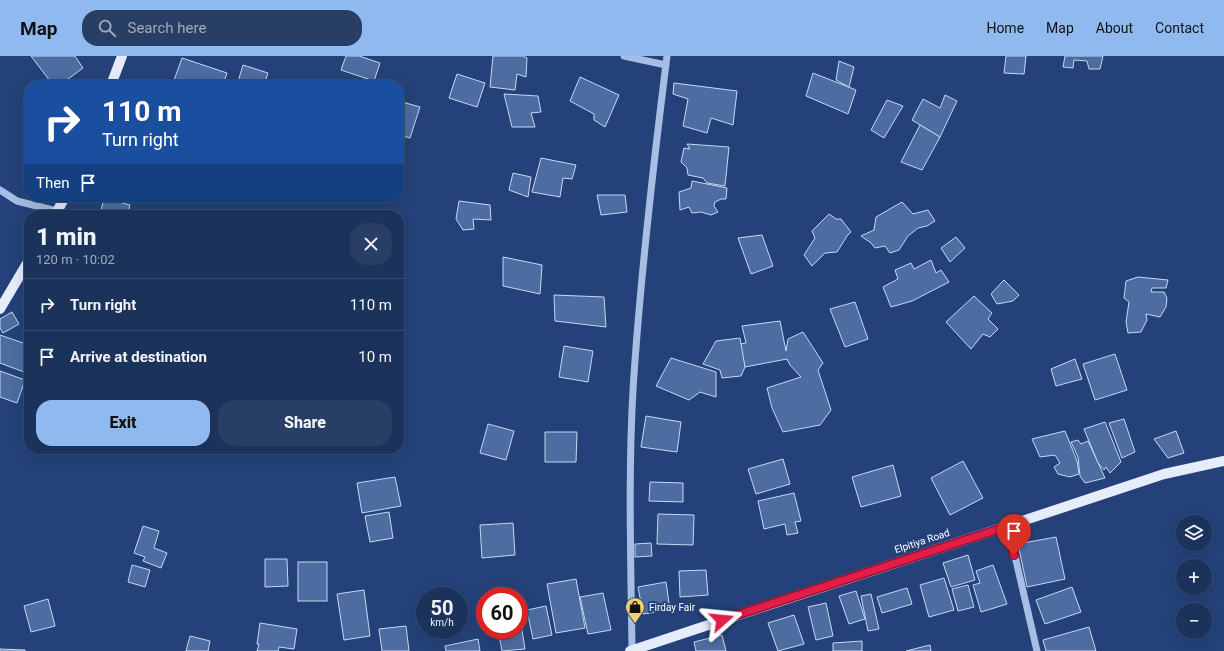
<!DOCTYPE html>
<html lang="en">
<head>
<meta charset="utf-8">
<style>
	body { margin:0; font-family:Roboto,sans-serif; background:#283e64; color:#f1f3f6; height:100vh; display:flex; flex-direction:column; font-size:15px; white-space:nowrap }
	* { box-sizing:border-box; margin:0 }
	p { font-size:13px; color:#a0aabb }
	.icon { flex:none; width:22px; height:22px; fill:none; stroke:currentColor; stroke-width:2; stroke-linecap:round; stroke-linejoin:round }
	.map { position:relative; flex:1; overflow:hidden }
	.panel { position:absolute; left:24px; top:154px; width:380px; height:244px; display:flex; flex-direction:column; background:#1b325b; border-radius:16px; box-shadow:0 4px 16px #0002,0 0 0 1px #394d71 }
	.panel>* { flex:none }
	.hud { position:absolute; left:24px; top:24px; width:380px; height:122px; border-radius:16px; box-shadow:0 4px 16px #0002,0 0 0 1px #394d71; background:#1a4fa0; color:#fff; overflow:hidden }
	.controls { position:absolute; left:1176px; top:459px; display:grid; gap:8px }
	.controls a { display:grid; place-items:center; width:36px; height:36px; border-radius:50%; background:#1b325b; box-shadow:0 4px 16px #0002,0 0 0 1px #394d71; font-size:20px }
	.speed { position:absolute; left:416px; top:531px; display:flex; gap:8px; font-size:20px; font-weight:700; text-align:center }
	.speed>* { display:grid; place-content:center; width:52px; height:52px; border-radius:50%; background:#1b325b; box-shadow:0 4px 16px #0002,0 0 0 1px #394d71; line-height:1 }
	.speed small { font-size:10px; font-weight:400 }
	.speed .limit { border:6px solid #d22; background:#fff; color:#111 }
	.pin { position:absolute; display:grid; place-items:center; width:34px; height:34px; color:#fff; margin:-41px -17px; border-radius:50% 50% 50% 0; rotate:-45deg; box-shadow:0 0 4px #0007 }
	.pin .icon { rotate:45deg }
	.me { position:absolute; width:44px; margin:-22px; rotate:72deg; stroke-linejoin:round; filter:drop-shadow(0 0 3px #0008) }
	.turn { display:flex; align-items:center; gap:14px; height:84px; padding:0 12px; font-size:18px }
	.turn .icon { width:52px; height:52px; stroke-width:2.5 }
	.turn b { display:block; font-size:28px; line-height:34px }
	.then { display:flex; align-items:center; height:38px; padding:0 12px; background:#0003; gap:8px; font-size:15px }
	.round { display:grid; place-items:center; flex:none; width:42px; height:42px; border-radius:16px; background:#283e64 }
	.headline { display:flex; align-items:center; justify-content:space-between; height:68px; padding:0 12px }
	h1 { font-size:24px; font-weight:800; line-height:30px }
	.primary-button { display:flex; gap:8px; margin-top:auto; padding:8px 12px }
	.primary-button a { flex:1; height:46px; border-radius:16px; background:#90b9f0; color:#111; font-size:16px; font-weight:800; line-height:46px; text-align:center }
	.primary-button a+a { background:#283e64; color:#f1f3f6 }
	ul { padding:0; list-style:none }
	li { display:flex; align-items:center; gap:12px; height:52px; padding:0 12px; border-top:1px solid #394d71 }
	li div { flex:1 }
	li b { display:block; font-size:15px }
	li em { font-style:normal }
	header { display:flex; align-items:center; gap:24px; box-sizing:border-box; height:56px; padding:0 20px; background:#90b9f0; color:#111 }
	header strong { font-size:19px }
	nav { display:flex; gap:22px; margin-inline-start:auto; font-size:14px }
	.search { width:280px; height:36px; background:#283e64; display:flex; align-items:center; gap:10px; box-sizing:border-box; padding:0 14px; border-radius:16px; color:#a0aabb; font-size:15px }
	.map>svg:first-child { display:block }
	.building { fill:#4c6ca2; stroke:#c8d8f3 }
	.lines { fill:none; stroke-linecap:round; stroke-linejoin:round }
	.minor { stroke:#a6bde4; stroke-width:7 }
	.major { stroke:#e5ecfc; stroke-width:10 }
	.route-casing { stroke:#92132f; stroke-width:10 }
	.route { stroke:#e11d48; stroke-width:7 }
	.labels { text-anchor:middle; dominant-baseline:central; stroke-width:4; stroke-linejoin:round; paint-order:stroke }
	.street-label { font-size:10px; fill:#fff; stroke:#244279 }
	.poi-label { font-size:10px; fill:#fff; stroke:#244279; text-anchor:start }
</style>
</head>
<body>
<header>
<strong>Map</strong>
<div class="search"><svg class="icon" aria-label="search" viewBox="0 0 24 24"><circle cx="10" cy="10" r="6"/><path d="M15 15l6 6"/></svg>Search here</div>
<nav><a>Home</a><a>Map</a><a>About</a><a>Contact</a></nav>
</header>
<div class="map">
<svg width="1224" height="595" viewBox="0 0 1224 595">
	<rect width="100%" height="100%" fill="#244279"/>
	<g class="building">
		<path d="M31,0H75L83,12L60,29H53Z"/>
		<path d="M346,0H359L380,7L374,25L341,14Z"/>
		<path d="M493,0H523L527,2L526,21L517,18L515,34L490,31Z"/>
		<path d="M1006,0H1026L1024,18L1004,17Z"/>
		<path d="M1065,0H1103L1100,13H1089L1087,5L1074,4L1073,12L1063,11Z"/>
		<path d="M182,2L227,17L223,29H179L173,27Z"/>
		<path d="M839,5L854,11L849,31L836,24Z"/>
		<path d="M243,9L268,17L264,29H237Z"/>
		<path d="M813,17L856,34L848,58L806,40Z"/>
		<path d="M457,18L485,27L477,51L449,42Z"/>
		<path d="M580,21L619,39L605,71L594,64V58L570,45Z"/>
		<path d="M674,27L737,35L733,69L711,62L707,77L683,70L688,43L673,38Z"/>
		<path d="M504,38L538,40L541,56L531,57L535,71H512Z"/>
		<path d="M945,39L957,45L940,81L912,64L923,43L940,52Z"/>
		<path d="M887,44L903,50L884,82L871,74Z"/>
		<path d="M399,45L420,51L410,82L399,79Z"/>
		<path d="M920,69L940,81L922,114L901,106Z"/>
		<path d="M687,88L729,91L725,130L707,127L703,122L688,119L687,112L681,106L684,92L690,93Z"/>
		<path d="M541,102L576,109L572,123L563,122L560,141L532,136Z"/>
		<path d="M513,117L531,121L528,141L509,134Z"/>
		<path d="M692,125L727,132L726,143H721L715,146L714,150L718,156L711,159L701,156L692,157L689,151L680,154L679,136L691,132Z"/>
		<path d="M597,139H625L627,156L601,159Z"/>
		<path d="M104,142L130,149L127,159H100Z"/>
		<path d="M459,145L490,149L491,164L473,163L474,173L463,174L456,163Z"/>
		<path d="M902,146L913,158L928,154L935,165L927,170L918,172L908,180L899,194L890,197L885,190L875,192L871,187L861,180L874,174L876,161Z"/>
		<path d="M829,158L836,163H841L851,176L847,180L837,196L825,197L812,210L804,199L815,182L812,175Z"/>
		<path d="M762,179L773,210L751,218L738,182Z"/>
		<path d="M956,181L965,192L950,206L941,192Z"/>
		<path d="M503,201L542,209L540,238L503,230Z"/>
		<path d="M931,204L936,217L941,214L949,226L912,245L891,251L883,231L898,223L895,214L911,207L914,213Z"/>
		<path d="M1138,221L1168,224L1166,232H1152L1151,236H1164L1167,242L1166,251L1160,261L1146,258L1147,264L1141,276L1128,277L1126,266L1129,246L1124,242L1126,225Z"/>
		<path d="M1004,224L1019,239L1013,245L997,248L991,238Z"/>
		<path d="M554,239L604,241L606,271L555,265Z"/>
		<path d="M974,240L992,257L988,263L998,273L990,281L983,278L971,293L946,266Z"/>
		<path d="M855,246L868,283L845,291L830,253Z"/>
		<path d="M12,256L19,268L3,277L0,272V263Z"/>
		<path d="M780,265L786,295L788,283L803,276L823,307L818,314L831,354L820,369L783,376L772,352L767,332L801,321L790,309L787,303L745,311L740,288L746,287L742,270Z"/>
		<path d="M0,279L29,289V302L24,316L0,307Z"/>
		<path d="M740,282L745,311L741,320L722,322L720,314L703,308L716,285Z"/>
		<path d="M564,290L593,295L588,326L559,321Z"/>
		<path d="M1115,298L1127,334L1095,344L1083,308Z"/>
		<path d="M671,302L716,316V341L700,336L689,344L656,330Z"/>
		<path d="M1075,303L1082,323L1056,330L1051,313Z"/>
		<path d="M0,315L25,324L17,347L0,341Z"/>
		<path d="M646,360L681,366L677,396L641,391Z"/>
		<path d="M1124,363L1135,396L1122,402L1109,367Z"/>
		<path d="M1105,366L1121,406L1110,417L1106,411L1104,414L1098,407L1084,373Z"/>
		<path d="M488,368L514,375L506,404L480,397Z"/>
		<path d="M1065,375L1077,405L1079,418L1070,421L1058,418L1054,411L1060,407L1055,399L1040,401L1032,383Z"/>
		<path d="M1176,375L1184,397L1168,402L1154,383Z"/>
		<path d="M545,376H577L576,406H545Z"/>
		<path d="M1078,384L1081,388L1088,385L1105,422L1085,427L1080,420L1078,401L1071,386Z"/>
		<path d="M783,403L790,428L756,438L748,413Z"/>
		<path d="M963,405L983,442L950,459L931,422Z"/>
		<path d="M893,409L901,440L861,451L852,421Z"/>
		<path d="M395,421L401,450L362,457L357,427Z"/>
		<path d="M650,426L683,427V446L649,445Z"/>
		<path d="M794,437L801,465L795,466L798,477L787,479L785,468L764,473L758,445Z"/>
		<path d="M389,456L393,482L370,486L365,460Z"/>
		<path d="M658,458L694,459L693,489L657,488Z"/>
		<path d="M513,467L515,499L482,502L480,469Z"/>
		<path d="M143,470L159,475L154,492L167,497L161,512L143,505L145,501L134,497Z"/>
		<path d="M1056,481L1065,523L1027,531L1018,488Z"/>
		<path d="M651,487L652,500L635,501V488Z"/>
		<path d="M968,499L975,524L951,531L943,507Z"/>
		<path d="M265,503H287L288,530L265,531Z"/>
		<rect x="298" y="506" width="29" height="39"/>
		<path d="M132,509L150,514L145,531L128,526Z"/>
		<path d="M993,509L1007,548L981,556L973,529L980,527L976,515Z"/>
		<path d="M706,514L708,539L680,541L679,515Z"/>
		<path d="M944,522L954,554L929,561L920,529Z"/>
		<path d="M576,523L585,572L556,577L547,528Z"/>
		<path d="M666,526L670,554L643,558L638,531Z"/>
		<path d="M968,529L974,551L958,555L952,533Z"/>
		<path d="M1072,531L1081,556L1045,568L1036,544Z"/>
		<path d="M907,532L912,548L882,557L877,541Z"/>
		<path d="M364,534L370,580L344,584L337,538Z"/>
		<path d="M856,535L865,563L849,568L839,540Z"/>
		<path d="M603,537L611,574L588,578L580,541Z"/>
		<path d="M871,538L879,573L868,575L861,540Z"/>
		<path d="M48,543L55,570L31,576L24,550Z"/>
		<path d="M826,547L833,580L816,584L808,551Z"/>
		<path d="M546,550L552,579L533,583L527,554Z"/>
		<path d="M519,555L525,593L502,595L498,574H519Z"/>
		<path d="M794,559L804,588L778,595L768,567Z"/>
		<path d="M260,567L297,573L294,593L279,591L278,595H257L259,588H257Z"/>
		<path d="M406,570L409,595H382L379,573Z"/>
		<path d="M1089,571L1096,595H1046L1043,584Z"/>
		<path d="M722,579L726,595H696L694,586Z"/>
		<path d="M190,580L210,585L208,595H186Z"/>
		<path d="M478,583L480,595H446L445,590Z"/>
		<path d="M862,585V595H833V587Z"/>
		<path d="M930,589L931,595H906Z"/>
		<path d="M0,593L25,594V595H0Z"/>
	</g>
	<g class="lines">
		<g class="minor">
			<path d="M624,0L666,9"/>
			<path d="M0,134L17,145L57,155"/>
			<path d="M1008,470L1037,595"/>
			<path d="M632,594C631,508 628,421 633,334C640,223 653,111 667,0"/>
		</g>
		<g class="major">
			<path d="M111,29L122,0"/>
			<path d="M55,159L65,141"/>
			<path d="M0,253L29,204"/>
			<path d="M630,595L1164,418L1224,405"/>
		</g>
	</g>
	<g class="lines">
		<defs>
			<path id="route" d="M722,564L1008,470L1014,499"/>
		</defs>
		<use href="#route" class="route-casing"/>
		<use href="#route" class="route"/>
	</g>
	<defs>
		<symbol id="shop-pin" viewBox="-11 -11 22 30"><path d="M0 17L-7.5 6A9.5 9.5 0 1 1 7.5 6Z" fill="#eed269" stroke="#244279"/><path d="M-5-2.5h2.3a2.7 3.5 0 0 1 5.4 0H5L5.5 6h-11ZM-1.5-2.5h3a1.5 2.3 0 0 0-3 0Z" fill="#111"/></symbol>
	</defs>
	<g fill-rule="evenodd">
		<use href="#shop-pin" x="624" y="540" width="22" height="30"/>
	</g>
	<g class="labels">
		<g class="street-label">
			<text transform="translate(922 485) rotate(-18)">Elpitiya Road</text>
		</g>
		<g class="poi-label">
			<text x="649" y="551">Firday Fair</text>
		</g>
	</g>
</svg>
<div class="controls">
<a><svg class="icon" aria-label="layers" viewBox="0 0 24 24"><path d="M12 4l9 5-9 5-9-5zM3 14l9 5 9-5"/></svg></a>
<a>+</a>
<a>−</a>
</div>
<div class="speed"><div>50<small>km/h</small></div><div class="limit">60</div></div>
<div class="pin" style="left:1014px;top:499px;background:#d93025"><svg class="icon" aria-label="arrive" viewBox="0 0 24 24"><path d="M6 21V4h12l-3 4 3 4H6"/></svg></div>
<svg class="me" style="left:722px;top:564px" viewBox="-20 -20 40 40"><path d="M0-17L14 15 0 8-14 15z" fill="#e11d48" stroke="#fff" stroke-width="4"/></svg>
<div class="hud">
<div class="turn"><svg class="icon" aria-label="right" viewBox="0 0 24 24"><path d="M7 20v-9h11M14 6l5 5-5 5"/></svg><div><b>110 m</b>Turn right</div></div>
<div class="then">Then<svg class="icon" aria-label="arrive" viewBox="0 0 24 24"><path d="M6 21V4h12l-3 4 3 4H6"/></svg></div>
</div>
<section class="panel">
<div class="headline"><div><h1>1 min</h1><p>120 m · 10:02</p></div><a class="round"><svg class="icon" aria-label="close" viewBox="0 0 24 24"><path d="M6 6l12 12M18 6L6 18"/></svg></a></div>
<ul>
<li><svg class="icon" aria-label="right" viewBox="0 0 24 24"><path d="M7 20v-9h11M14 6l5 5-5 5"/></svg><div><b>Turn right</b></div><em>110 m</em></li>
<li><svg class="icon" aria-label="arrive" viewBox="0 0 24 24"><path d="M6 21V4h12l-3 4 3 4H6"/></svg><div><b>Arrive at destination</b></div><em>10 m</em></li>
</ul>
<div class="primary-button"><a>Exit</a><a>Share</a></div>
</section>
</div>
</body>
</html>
